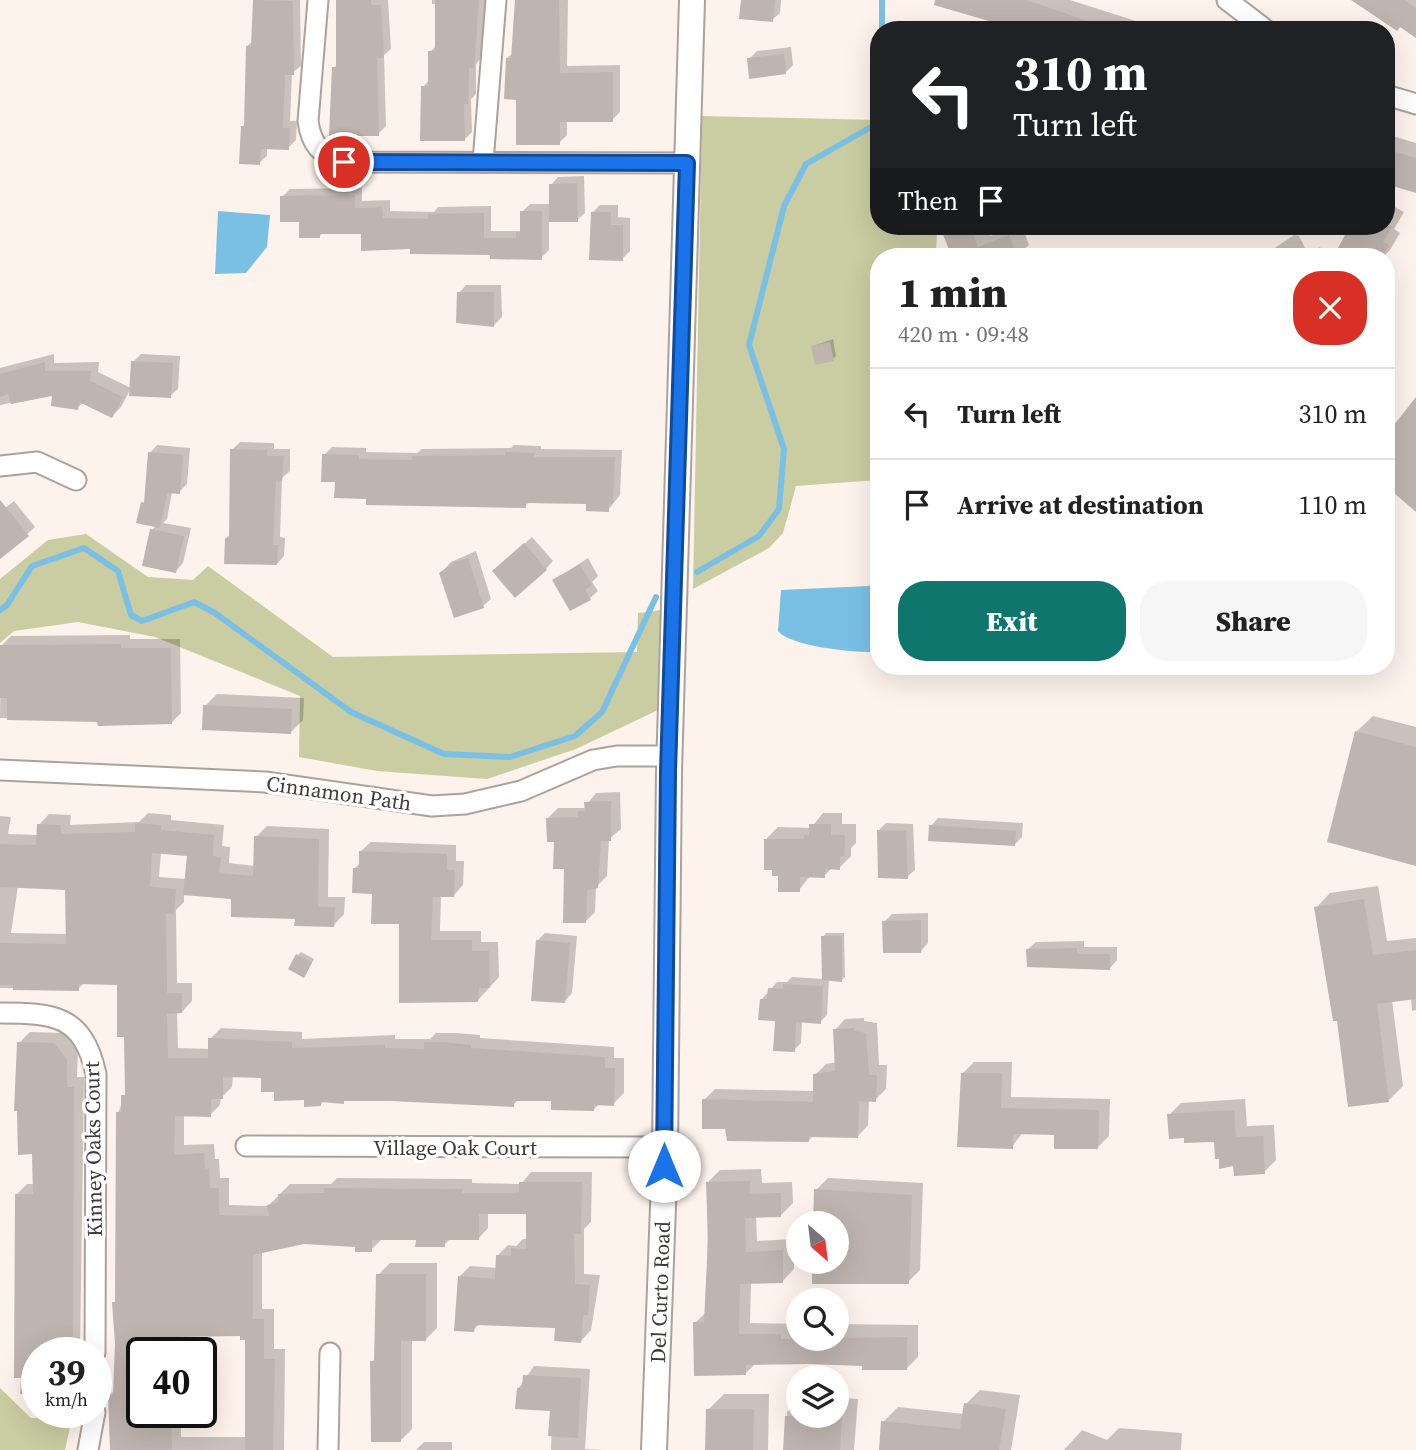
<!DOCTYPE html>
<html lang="en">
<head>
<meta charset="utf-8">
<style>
	body { margin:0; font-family:"Source Serif 4",serif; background:#f6f6f6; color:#222; height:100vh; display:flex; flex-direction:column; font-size:26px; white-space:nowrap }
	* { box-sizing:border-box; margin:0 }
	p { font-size:23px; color:#767676 }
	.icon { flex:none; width:38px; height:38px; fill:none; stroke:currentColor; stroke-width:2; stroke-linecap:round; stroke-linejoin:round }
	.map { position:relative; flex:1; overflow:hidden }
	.sheet { position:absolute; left:870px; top:248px; width:525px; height:427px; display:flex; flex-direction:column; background:#fff; border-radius:28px; box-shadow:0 7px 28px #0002 }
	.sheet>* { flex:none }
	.hud { position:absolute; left:870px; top:21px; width:525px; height:214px; border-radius:28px; box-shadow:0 7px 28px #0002; background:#202124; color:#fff; overflow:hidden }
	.needle { width:46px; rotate:152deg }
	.buttons { position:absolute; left:786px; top:1211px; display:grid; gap:14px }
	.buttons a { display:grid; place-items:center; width:63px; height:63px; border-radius:50%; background:#fff; box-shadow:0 7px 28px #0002; font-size:35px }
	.speed { position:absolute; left:21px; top:1337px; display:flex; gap:14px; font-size:35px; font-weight:700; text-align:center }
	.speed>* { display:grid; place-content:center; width:91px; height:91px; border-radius:50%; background:#fff; box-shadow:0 7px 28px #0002; line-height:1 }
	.speed small { font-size:18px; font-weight:400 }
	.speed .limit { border:4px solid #111; border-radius:10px; background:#fff; color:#111 }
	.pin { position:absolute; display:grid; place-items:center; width:60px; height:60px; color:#fff; margin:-30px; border:4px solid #fff; border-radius:50%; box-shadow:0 2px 7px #0007 }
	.me { position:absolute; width:77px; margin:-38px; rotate:0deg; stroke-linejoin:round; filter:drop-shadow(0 0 5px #0008) }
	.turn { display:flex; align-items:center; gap:24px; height:147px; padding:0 28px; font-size:32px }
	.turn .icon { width:91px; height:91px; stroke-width:2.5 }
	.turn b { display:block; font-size:49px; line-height:60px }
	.then { display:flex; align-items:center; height:66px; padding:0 28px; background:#0003; gap:14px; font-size:26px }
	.round { display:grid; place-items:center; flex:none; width:74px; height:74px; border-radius:28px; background:#f6f6f6 }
	.head { display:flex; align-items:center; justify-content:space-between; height:119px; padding:0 28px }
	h1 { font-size:42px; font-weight:800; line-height:52px }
	.button { display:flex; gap:14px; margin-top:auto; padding:14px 28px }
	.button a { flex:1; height:80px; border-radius:28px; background:#0f766e; color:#fff; font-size:28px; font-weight:800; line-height:80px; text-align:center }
	.button a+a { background:#f6f6f6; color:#222 }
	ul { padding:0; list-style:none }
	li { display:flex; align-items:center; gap:21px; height:91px; padding:0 28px; border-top:2px solid #e0e0e0 }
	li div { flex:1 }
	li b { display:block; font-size:26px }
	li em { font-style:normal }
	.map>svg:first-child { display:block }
	.green { fill:#cacda1 }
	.water { fill:#7ac0e5 }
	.shadow { fill:#0003; fill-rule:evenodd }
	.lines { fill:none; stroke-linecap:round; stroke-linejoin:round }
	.stream { stroke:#7ac0e5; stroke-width:6 }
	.building { fill:#bfb4af }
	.minor-casing { stroke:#aca19c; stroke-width:23 }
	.tertiary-casing { stroke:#aca19c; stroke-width:28 }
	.minor { stroke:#fff; stroke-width:19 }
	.tertiary { stroke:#fff; stroke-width:24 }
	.route-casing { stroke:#114b97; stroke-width:18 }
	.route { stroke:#1a73e8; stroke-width:12 }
	.labels { text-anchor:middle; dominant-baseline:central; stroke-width:7; stroke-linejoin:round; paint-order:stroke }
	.street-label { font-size:21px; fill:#403b39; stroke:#fff }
</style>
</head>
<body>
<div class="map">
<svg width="1416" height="1450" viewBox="0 0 1416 1450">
	<rect width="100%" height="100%" fill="#fdf2ec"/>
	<g class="green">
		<path d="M702,116L878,120V226H937L936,257H878V480L796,486L783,533L769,548L693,589Z"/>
		<path d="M86,534L148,577L193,580L208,566L333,657L637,652L638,613L662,610L658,710L576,749L487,779L377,771L299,757L300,696L155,637L78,622L14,631L0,643V579L48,540Z"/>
		<path d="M0,1388L31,1418H72L65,1450H0Z"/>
	</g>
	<g class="water">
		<path d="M218,211L270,215L267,247L246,273L215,274Z"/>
		<path d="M878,582V652C857,653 791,647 778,631L781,590L868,586Z"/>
	</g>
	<g class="shadow">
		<path d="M256,0H300L301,66L292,73L290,121H297L296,140L288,148L267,147V156L259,163L242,127L245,124L247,46L253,41Z"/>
		<path d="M338,0H388L391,49L384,55L386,126L378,134L334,68L338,64Z"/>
		<path d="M432,0H485L481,58L476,64V94L471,99L472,132L464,140L423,87L429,80L430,52L437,45V4H432Z"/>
		<path d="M516,0H568L567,66L620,65V112L612,120H567V135L559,143L517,98L507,58L513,53Z"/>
		<path d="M742,0H781L780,13L772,20Z"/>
		<path d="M953,0H1070L1164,30H1022Z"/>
		<path d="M1354,0H1416V36Z"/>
		<path d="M791,47L793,65L785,73L749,59L757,51Z"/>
		<path d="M1386,134L1416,143V192L1386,183Z"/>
		<path d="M584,176L585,213L577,220L549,221V250L541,258L412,248L362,233L323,232L319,237L301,221L282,197L290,189L362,188V201L390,200V211L434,212L438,207L491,206V231H520L522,212L530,204H551V185L558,177Z"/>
		<path d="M1386,202L1404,212L1394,229L1400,233L1390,250L1383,257L1336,256L1353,226H1386Z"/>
		<path d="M600,205H618V217L630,218V251L622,259L592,213Z"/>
		<path d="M951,226H986L990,236L1022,226L1029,245L1016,257H952L945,233Z"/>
		<path d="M1294,235L1299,236L1308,254L1320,247L1326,257H1272L1269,252Z"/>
		<path d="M466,285H501L502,317L494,325L459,293Z"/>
		<path d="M833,339L836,356L833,359L813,346Z"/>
		<path d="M54,354V363L99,362L98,372L131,388L121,407L112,416L84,402L77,408L55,394L0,405V368Z"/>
		<path d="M141,354L180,356L178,389L170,396L133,362Z"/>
		<path d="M240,442L274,443V449H290V471L282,478L280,537L285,538L284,556L277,564L226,538L231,534L232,450Z"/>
		<path d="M157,445L190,448L187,484L179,492H172L167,519L163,523L191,528L183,563L176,571L152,530L156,526L142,503L146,500L150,453Z"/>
		<path d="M514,445L541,446V449L622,450L620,495L608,510L588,502H530L525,506L368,497L337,480L324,455L332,447L366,448V452L417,453L422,449L511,448Z"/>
		<path d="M14,501L35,527L0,559V512Z"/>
		<path d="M532,537L553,561L546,569L502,564Z"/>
		<path d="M476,551L491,599L483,606L441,573L451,562Z"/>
		<path d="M588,558L598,576L592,582L598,591L590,598L555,580Z"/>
		<path d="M130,635V639H180L181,713L171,723L0,718L1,646L11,636Z"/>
		<path d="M217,694L304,698L303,720L291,732L205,706Z"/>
		<path d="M1373,716L1416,727V864L1356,732Z"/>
		<path d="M620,792L621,829L609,839L607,876L596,887L595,912L585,922L548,818L558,808H584L596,793Z"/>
		<path d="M148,813L171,815V820L224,825L222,846L230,847L229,863L255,866L256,837L267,826L329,829L328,897H345L344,914L334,925L296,917L233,898L184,894V902L176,910L177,983H192V1001L182,1012H177L178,1048L210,1049V1039L221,1028L302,1032V1039L395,1035V1039H430L436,1033H456L480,1035V1038L614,1047V1058H624V1093L613,1104H599L593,1110L553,1100L519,1099L513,1105L346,1099L343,1102L324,1101L320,1105L276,1090L263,1076L233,1075L232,1087L221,1098L220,1105L210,1115H184V1145L214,1144L215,1159H219L220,1178H229V1205L268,1206L290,1184H331L337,1178L472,1179V1183L521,1184L531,1172H592L591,1222L584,1229V1274L600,1275L591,1330L581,1341L557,1326L481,1323L473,1330L460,1276L470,1266L497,1268L498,1255L508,1245L516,1246L523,1239H528V1213L488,1212V1228L478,1239L451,1238L444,1245L417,1238L381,1240L371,1250L357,1246L304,1243L262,1251V1309H274V1349H285L284,1450H112L109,1395L115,1390L142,1412H181V1437H247V1338L118,1113L127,1091V1059L119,984L85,982L78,989L0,988V816L11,817L8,834L39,835V825L49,814L71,815L70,825L139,822ZM161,852L188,855L186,879L159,877ZM18,886L67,888L68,934L11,933Z"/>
		<path d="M823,813H842V824H856V843L851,848V856L839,868H832L824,876L811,875L799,890L780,875L766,839L778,827L811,828Z"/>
		<path d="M938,818L1023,823L1022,837L1015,844L931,826Z"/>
		<path d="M886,823L913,824L915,870L907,877L879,830Z"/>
		<path d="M371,842L456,845V861H464L463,885L454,895H441L440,931H481V942H498L499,977L478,1000L401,923L354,869L361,862V851Z"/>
		<path d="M1378,886L1387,941L1416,938V1010L1412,1011L1411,998L1392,1000L1403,1086L1389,1100L1339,1019L1316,908L1330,893Z"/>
		<path d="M928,913V943L921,951L884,922L892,914Z"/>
		<path d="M545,933L577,936L572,993L565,1001L537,941Z"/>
		<path d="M826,933H844L845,977L842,980L829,979L827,1015L820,1022L802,1021L801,1043L794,1050L761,1000L777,982H787L792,977L824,979L823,937Z"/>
		<path d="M1084,941V947H1117V960L1110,968L1028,949L1036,942Z"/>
		<path d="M301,952L314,959L304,976L298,955Z"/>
		<path d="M864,1018V1021L877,1023L879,1065H887L886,1089L875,1100H869L868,1125L858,1136L814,1135L808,1141L726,1127L704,1100L715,1089L815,1091V1075L826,1064L837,1062L835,1030L845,1019Z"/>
		<path d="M30,1032L65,1033L78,1048L77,1077H84L80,1353H37L16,1195L27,1184H34V1153L19,1043Z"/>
		<path d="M974,1062H1012L1011,1097L1110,1099L1109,1136L1098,1147L1056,1133L1023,1132L1012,1147L963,1073Z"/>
		<path d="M1245,1099L1247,1126L1274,1125L1276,1160L1264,1172L1235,1164L1215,1140L1169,1115L1181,1103Z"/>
		<path d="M761,1169L762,1183L792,1182L793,1203L781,1215L756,1216L757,1241L794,1239V1269L782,1282H751L750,1323L798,1324V1339H836V1324L918,1325V1357L906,1369L864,1364H755L745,1374L695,1323L707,1311L708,1182L720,1170Z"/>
		<path d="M828,1178L923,1183L920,1270L908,1282H813L814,1262H836V1223H815L816,1190Z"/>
		<path d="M390,1263H437V1328L425,1340H412V1429L400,1441L372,1362L376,1358L378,1275Z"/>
		<path d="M201,1358H210L209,1378L201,1386Z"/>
		<path d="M534,1366L590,1369L585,1449L603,1450H551L552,1410L518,1389Z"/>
		<path d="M980,1390L1020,1395L1011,1450H880L883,1422L898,1407L964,1414L966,1404Z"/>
		<path d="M724,1394H769L768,1450H707L708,1410Z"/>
		<path d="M836,1398L858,1399L854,1450H785L787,1412L798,1401V1416H836Z"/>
		<path d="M1119,1428L1182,1433L1181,1450H1064L1082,1430L1107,1440Z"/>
		<path d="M424,1442H452V1450H416Z"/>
	</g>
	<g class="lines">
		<g class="stream">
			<path d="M882,0V30"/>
			<path d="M697,572L759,536L779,509L784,449L749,345L784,206L806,164L878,123"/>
			<path d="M0,610L7,605L32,566L84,548L118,571L131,615L142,621L194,602L215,613L351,712L444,754L510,757L575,736L602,712L656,597"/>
		</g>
	</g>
	<g class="building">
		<path d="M253,0L293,1L294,75H285L283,128H290L289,150L261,149L260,165L239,164L241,126H244L246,46H251Z"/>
		<path d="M336,0H371V5H381L384,58H377L379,136H329L332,67H336Z"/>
		<path d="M435,0H479L474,68H469L468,104H464L465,141H420L421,86H428V51H435Z"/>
		<path d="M515,0H559L560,73L613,72V122H560V145H516V100L504,99L506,58H511Z"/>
		<path d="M741,0H775L773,22L739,19Z"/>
		<path d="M935,0H1027L1101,26V30H1020L934,5Z"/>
		<path d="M1351,0H1404L1416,8V38L1400,27L1397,31Z"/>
		<path d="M784,54L786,74L749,79L747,58Z"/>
		<path d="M1386,149L1416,158V193L1386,184Z"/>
		<path d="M577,183L578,222H549V184Z"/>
		<path d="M355,195V208L382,207L383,218L428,219V214L484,213V238H516V232H520V211H542V260L490,259V255L410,254V249L361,251V234H320V238H299V222H280V196Z"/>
		<path d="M591,212H611V225H623V261L589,260Z"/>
		<path d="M960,226H970L978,247L1009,235L1018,257H952L942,232Z"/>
		<path d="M1350,226H1392L1383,242L1389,245L1382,257H1333Z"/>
		<path d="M457,292H494V327L456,323Z"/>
		<path d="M830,342L834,361L815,365L811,346Z"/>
		<path d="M131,361L173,363L171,398L129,396Z"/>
		<path d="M45,362V371H91L90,381L123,397L112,418L79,402L78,410L51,406L52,396L11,404L8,394L0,397V374Z"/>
		<path d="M1416,397V512L1386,486V435Z"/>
		<path d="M230,449L267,450V456H284L282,481L276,480L273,545H278L277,565L224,564L225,538H229Z"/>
		<path d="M148,452L183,455L180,494L167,493L160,528L136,523L141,502L144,503Z"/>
		<path d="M505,452L534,453V457H615L613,504H609V512L586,511V504L526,503V508L366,505V499L334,498L335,482H321L322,454L359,455V459L412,460V456L505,455Z"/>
		<path d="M0,500L29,536L0,559Z"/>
		<path d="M150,529L184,536L176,573L142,566Z"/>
		<path d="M524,543L547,570L515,598L492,571Z"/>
		<path d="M468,558L484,608L454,618L439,573L455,562Z"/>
		<path d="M580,564L592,585L585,590L591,600L570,611L552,580Z"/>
		<path d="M121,644V648H171L172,724L98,726L97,722L7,720V698H0V645Z"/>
		<path d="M203,705L292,709L291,734L202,730Z"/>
		<path d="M1355,731L1416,747V866L1327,842Z"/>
		<path d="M611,801V841H601L598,888L587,890L586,923H563L564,869H553L554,842H547L546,818L578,817V811H585L584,802Z"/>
		<path d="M135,823L161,825V830L214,835L213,856L221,857L219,873L253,876L254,836L319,839L318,907H335L334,927L294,926L295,919L231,917V899L183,895L187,856L152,853L150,887L176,889L174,914L166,913L167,993H182V1013L167,1014L168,1058H208V1038L292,1042V1048L385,1045V1048L424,1049V1042H444L471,1045V1048L605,1057V1068H615L614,1106L594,1105V1111L551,1110V1101H514V1107L390,1101H344V1104L321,1102V1106L304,1107V1100L274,1101V1092H261V1078L223,1077V1099H211V1117L175,1116L174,1155L204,1153L205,1169L209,1168L210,1188H219V1215L269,1216L267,1205L279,1202L278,1194L324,1193V1188L462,1189V1193H510L519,1192V1182H582L581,1234H574L575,1284L590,1285L588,1315H583L581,1343L554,1341L555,1328L475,1325L474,1332L454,1331L458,1276L495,1279L496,1255L511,1256V1248L526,1249V1214H479V1240H445V1247H415L416,1240H372V1252H355V1247L304,1244L253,1255V1319H264V1359H275L273,1450H245V1340H240V1336L175,1337V1343L160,1344V1353H142V1412H171L172,1450H110L108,1395L113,1394L115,1344L112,1302H115L116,1112H121V1095H125L124,1037H117V985L79,984V991L13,990V985H0V943L66,944L65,890L0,887V844L36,845L37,824L61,825V834L135,832Z"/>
		<path d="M809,824H831V835H845L844,857H840V870L825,869V878L800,877V892H778V876H772V870H764V839H804V835H809Z"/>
		<path d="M929,825L1016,831L1015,846L928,841Z"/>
		<path d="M877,830L906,831L908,879L878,878Z"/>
		<path d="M359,851L447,854V870H455L454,897H433L431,940H472V951H489L490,988H479L478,1002L399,1003V924H371L372,894L352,893L353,868H359Z"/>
		<path d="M1364,899L1373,955L1416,950V999L1377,1004L1389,1102L1348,1107L1337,1021H1333L1314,907Z"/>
		<path d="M921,920V953H883L882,921Z"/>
		<path d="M821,936H842V982L822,980Z"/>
		<path d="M536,940L570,943L565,1003L531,1001Z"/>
		<path d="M1077,948V954H1110V970L1027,967L1026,949Z"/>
		<path d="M296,954L312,963L304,978L288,969Z"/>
		<path d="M783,984L823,986L821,1024L796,1022L795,1052L773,1051L775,1021L758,1020L760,999H767L768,988L783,989Z"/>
		<path d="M854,1028V1031L866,1033L869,1075H877L876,1102L859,1101L858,1138L809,1137V1142L727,1141L725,1129H702V1099L813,1102V1074L835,1071L833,1029Z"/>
		<path d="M17,1042L54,1043L67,1059V1087H74L73,1351L37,1350V1395L20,1394L21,1378H14L15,1194H33L32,1154L18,1155L17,1111H14Z"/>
		<path d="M961,1073H1002L1001,1108L1099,1110L1098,1149H1054V1135L1013,1134V1149L957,1147Z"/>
		<path d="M1234,1110L1236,1137L1263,1136L1265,1174L1234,1176L1233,1166L1219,1169V1159H1215L1214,1142L1184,1143V1138L1169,1139L1167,1114Z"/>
		<path d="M750,1181V1194L781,1193V1217L745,1218L746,1252L783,1250V1283L740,1284L739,1334H781V1339L907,1337V1370H862V1366L808,1364L746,1365V1375L694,1376L693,1322H704L708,1240L706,1182Z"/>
		<path d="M814,1189L912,1195L909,1284H812V1262H836V1222H813Z"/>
		<path d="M376,1274H426V1341H401V1442H371L370,1361H374Z"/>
		<path d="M523,1375L581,1378L578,1438L548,1436L550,1411L515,1409L517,1388H522Z"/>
		<path d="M964,1403L1006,1409L999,1450H879L881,1421L960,1429Z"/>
		<path d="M706,1409H754L753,1450H705Z"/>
		<path d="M785,1416H842L840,1450H783Z"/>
	</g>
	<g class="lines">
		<defs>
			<g id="minor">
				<path d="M318,0L308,121C311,144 321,156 344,162L687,163"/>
				<path d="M1227,0L1266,30"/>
				<path d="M1386,95L1416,104"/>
				<path d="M483,162L496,0"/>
				<path d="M0,466L37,462L76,480"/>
				<path d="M0,770L265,782L432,806L465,804L521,791L593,760L617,756H669"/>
				<path d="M0,1013C54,1013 83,1015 96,1074L95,1353"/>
				<path d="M246,1146L664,1147"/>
				<path d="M88,1450L95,1412"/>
				<path d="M328,1450L330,1353"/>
			</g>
			<path id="tertiary" d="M654,1450L665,1152L669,771L692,0"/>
		</defs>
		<use href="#minor" class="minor-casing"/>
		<use href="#tertiary" class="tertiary-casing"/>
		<use href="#minor" class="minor"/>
		<use href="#tertiary" class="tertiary"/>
	</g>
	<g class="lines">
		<defs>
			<path id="route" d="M344,162L687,163L668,771L664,1166"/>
		</defs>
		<use href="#route" class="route-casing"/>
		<use href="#route" class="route"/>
	</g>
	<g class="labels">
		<g class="street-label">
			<text transform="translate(339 793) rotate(8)">Cinnamon Path</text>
			<text x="455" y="1147">Village Oak Court</text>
			<text transform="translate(93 1149) rotate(-91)">Kinney Oaks Court</text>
			<text transform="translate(660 1292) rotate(-88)">Del Curto Road</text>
		</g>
	</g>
</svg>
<div class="buttons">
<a><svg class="needle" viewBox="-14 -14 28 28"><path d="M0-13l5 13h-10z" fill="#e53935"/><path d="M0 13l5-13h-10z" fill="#767676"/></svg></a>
<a><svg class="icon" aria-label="search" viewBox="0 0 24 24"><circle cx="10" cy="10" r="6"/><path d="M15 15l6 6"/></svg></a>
<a><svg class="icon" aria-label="layers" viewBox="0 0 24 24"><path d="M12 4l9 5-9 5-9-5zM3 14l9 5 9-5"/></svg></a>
</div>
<div class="speed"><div>39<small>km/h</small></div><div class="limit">40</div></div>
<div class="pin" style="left:344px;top:162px;background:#d93025"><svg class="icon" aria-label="arrive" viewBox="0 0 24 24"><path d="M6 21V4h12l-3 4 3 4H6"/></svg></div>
<svg class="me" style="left:664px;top:1166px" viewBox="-20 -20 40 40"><circle r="19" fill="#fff"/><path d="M0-13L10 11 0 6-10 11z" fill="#1a73e8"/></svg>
<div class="hud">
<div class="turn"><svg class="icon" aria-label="left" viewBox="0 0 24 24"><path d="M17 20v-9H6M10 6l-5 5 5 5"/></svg><div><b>310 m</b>Turn left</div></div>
<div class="then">Then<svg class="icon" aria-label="arrive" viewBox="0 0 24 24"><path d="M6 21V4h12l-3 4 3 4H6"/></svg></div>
</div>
<section class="sheet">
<div class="head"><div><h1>1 min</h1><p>420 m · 09:48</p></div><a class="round" style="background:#d93025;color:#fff"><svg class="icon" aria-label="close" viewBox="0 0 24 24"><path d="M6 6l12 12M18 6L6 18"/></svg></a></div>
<ul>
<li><svg class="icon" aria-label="left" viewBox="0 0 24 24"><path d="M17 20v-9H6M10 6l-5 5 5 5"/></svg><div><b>Turn left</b></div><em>310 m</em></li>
<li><svg class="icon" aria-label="arrive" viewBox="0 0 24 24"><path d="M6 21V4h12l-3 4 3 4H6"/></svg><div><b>Arrive at destination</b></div><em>110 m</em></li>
</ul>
<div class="button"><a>Exit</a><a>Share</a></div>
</section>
</div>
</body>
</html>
